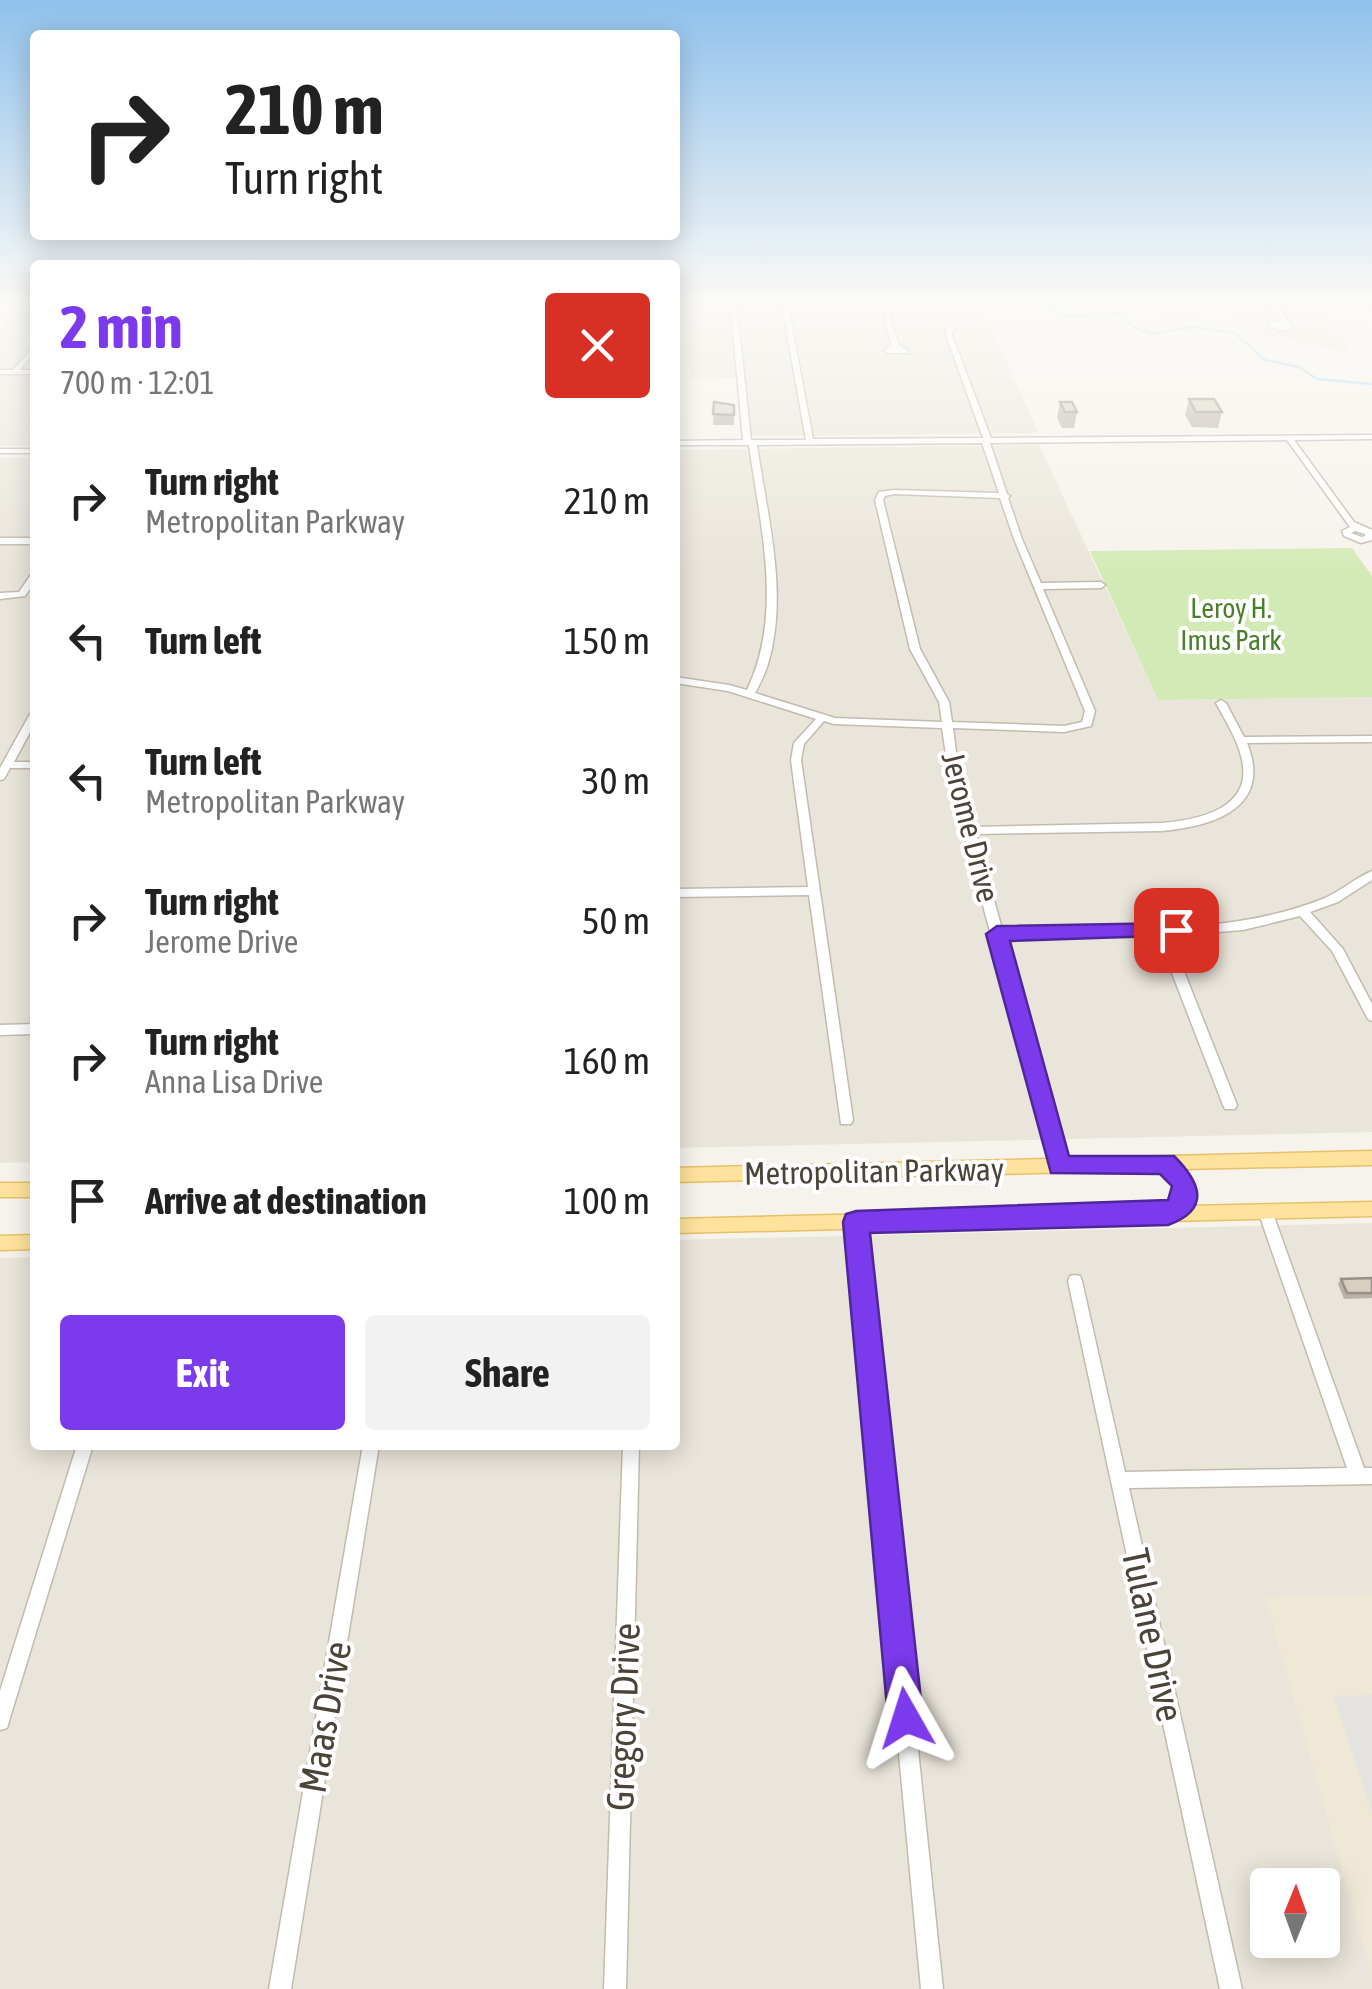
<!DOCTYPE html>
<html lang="en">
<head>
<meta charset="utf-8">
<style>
	body { margin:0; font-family:"Asap Condensed",sans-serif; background:#f2f2f2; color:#222; height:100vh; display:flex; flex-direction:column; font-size:38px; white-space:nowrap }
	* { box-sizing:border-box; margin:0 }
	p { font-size:32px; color:#767676 }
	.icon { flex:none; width:55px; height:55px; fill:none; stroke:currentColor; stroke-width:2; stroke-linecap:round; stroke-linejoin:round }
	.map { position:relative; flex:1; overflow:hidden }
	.details { position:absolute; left:30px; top:260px; width:650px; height:1190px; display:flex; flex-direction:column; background:#fff; border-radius:10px; box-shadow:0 5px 25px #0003 }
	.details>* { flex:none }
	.guide { position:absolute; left:30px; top:30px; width:650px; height:210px; border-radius:10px; box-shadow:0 5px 25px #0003; background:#fff; color:#222; overflow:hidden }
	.needle { width:65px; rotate:1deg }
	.tools { position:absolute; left:1250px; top:1868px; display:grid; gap:20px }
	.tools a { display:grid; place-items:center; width:90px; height:90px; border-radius:10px; background:#fff; box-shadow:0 5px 25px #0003; font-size:50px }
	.pin { position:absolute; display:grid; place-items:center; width:85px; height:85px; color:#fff; margin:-42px; border-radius:20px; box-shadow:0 5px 15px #0006 }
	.me { position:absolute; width:110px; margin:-55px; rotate:354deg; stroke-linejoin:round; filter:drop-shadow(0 0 8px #0008) }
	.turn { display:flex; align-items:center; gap:35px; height:210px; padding:0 30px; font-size:45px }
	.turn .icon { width:130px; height:130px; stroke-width:2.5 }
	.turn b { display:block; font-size:70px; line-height:85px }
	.round { display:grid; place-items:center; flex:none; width:105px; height:105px; border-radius:10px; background:#f2f2f2 }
	.overview { display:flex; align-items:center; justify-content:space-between; height:170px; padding:0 30px }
	h1 { font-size:60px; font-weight:700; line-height:75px; color:#7c3aed }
	.primary-button { display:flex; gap:20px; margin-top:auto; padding:20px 30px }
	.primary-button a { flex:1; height:115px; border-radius:10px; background:#7c3aed; color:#fff; font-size:40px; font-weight:700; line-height:115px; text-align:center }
	.primary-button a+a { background:#f2f2f2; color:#222 }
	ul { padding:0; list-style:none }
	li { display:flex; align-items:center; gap:30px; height:140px; padding:0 30px }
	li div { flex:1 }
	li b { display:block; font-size:38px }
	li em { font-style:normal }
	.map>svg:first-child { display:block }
	.residential { fill:#eae5da; fill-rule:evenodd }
	.education { fill:#efe8d6 }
	.green { fill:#d2eab5 }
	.parking { fill:#e5e3e0 }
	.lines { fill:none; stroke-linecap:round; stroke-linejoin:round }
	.stream { stroke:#a9d4f2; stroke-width:2.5 }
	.minor-casing { stroke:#c2bbae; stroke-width:3 }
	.major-casing { stroke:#e6c16a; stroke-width:3 }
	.minor { fill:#fff; fill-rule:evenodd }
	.major { fill:#ffe39c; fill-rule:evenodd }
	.wall { fill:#bab2a6 }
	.building { fill:#d8cfc1; stroke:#979187; stroke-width:2.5 }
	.route { fill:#7c3aed; stroke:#51269a; stroke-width:2.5 }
	.labels { text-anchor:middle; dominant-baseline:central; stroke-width:8; stroke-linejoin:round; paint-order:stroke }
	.far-park-label { font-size:28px; fill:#4a7f2a; stroke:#fff }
	.street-label { font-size:32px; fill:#4b4439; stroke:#fff }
	.near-street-label { font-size:38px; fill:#4b4439; stroke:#fff }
</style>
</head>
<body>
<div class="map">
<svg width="1372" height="1989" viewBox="0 0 1372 1989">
	<rect width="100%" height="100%" fill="#f6f3ec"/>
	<g class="residential">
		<path d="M26,300H35V446H0V331Z"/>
		<path d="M686,300H929L936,306H981L1039,433L752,436L746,378L690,379Z"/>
		<path d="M1081,300H1188L1203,322Z"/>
		<path d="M1224,300H1310L1340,336L1349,353L1246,330Z"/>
		<path d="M1039,445L1158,700L1372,697V1132L675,1148V450Z"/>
		<path d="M0,458H35V1162L0,1163Z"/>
		<path d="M1372,1223V1989H0V1258L35,1257V1445H675V1240ZM1268,1885H1322V1940H1268Z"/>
	</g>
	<path class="education" d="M1372,1595V1976L1265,1597Z"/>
	<path class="green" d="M1352,548L1372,576V697L1158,700L1090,551Z"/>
	<path class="parking" d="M1372,1695V1814L1334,1696Z"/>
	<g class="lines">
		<path class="stream" d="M1032,300L1068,316L1119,314L1135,328L1152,334L1192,327L1235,333L1265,360L1299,367L1317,379L1372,384"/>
		<defs>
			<g id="minor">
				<path d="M730,300H736L751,440H806L781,300H787L813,439L983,438L946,335L947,329L955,325L958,327L952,331V335L991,438L1372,435V439L1294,440L1354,522L1372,530V540L1361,543L1344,536L1342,531L1350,527L1287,440L990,443L1007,494L1010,496L1008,498L1022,539L1041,583L1101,582L1105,585L1101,588L1043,589L1095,711L1091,726L1064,732L953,728L958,768L974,827L1162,823C1198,820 1253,809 1242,760C1238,740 1226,722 1216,703L1221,700L1226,703L1244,737L1372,736V742L1247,743C1273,808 1214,826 1162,831L976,834L1002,929H1141C1203,927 1266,922 1325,898C1341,891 1355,878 1372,871V880L1338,902L1310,912L1343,949L1372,1004V1021L1368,1019L1332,951L1300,916L1243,930L1170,936L1237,1105L1235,1109H1225L1223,1105L1158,937H1004L1066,1166L1064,1170L1059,1172L1054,1170L963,831L948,768L942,728L834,724L824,721L804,744L801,760L853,1120L851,1124H841L809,895L675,897V889L808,887L791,760L794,743L816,719L728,691L675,683V677L729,685L747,690C784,613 760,526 749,445H675V441L743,440ZM982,443L999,493L894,490L879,492L875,500L910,649L939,702L942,722L835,718L755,693C760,684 765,674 768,664C789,594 767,515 757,445ZM894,494L1000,498L1014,539L1085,711L1082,722L1064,726L952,722L949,702L920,649L883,500L885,496ZM1355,531L1365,534V536L1362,537L1351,533Z"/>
				<path d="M1129,300H1153L1150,302Z"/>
				<path d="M1266,300H1273L1290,323L1292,328L1283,331L1269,327V325L1274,321L1283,322Z"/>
				<path d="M1363,300H1370L1372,309Z"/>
				<path d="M888,303L891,305V323L899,345L908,351V353H888L885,351L888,347L892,346L885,323V305Z"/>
				<path d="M35,345V352L20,370H35V374H0V370H13Z"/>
				<rect x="0" y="449" width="35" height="4"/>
				<rect x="0" y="538" width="35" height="6"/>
				<path d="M35,572V582L25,596L0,599V593L19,592L32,573Z"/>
				<path d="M35,711V723L14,762H35V768H10L4,779L0,780V768L30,714Z"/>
				<path d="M35,1024V1034L0,1035V1025Z"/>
				<path d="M1265,1205L1270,1207L1272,1211L1364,1468H1372V1484L1129,1488L1242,1989H1220L1068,1281L1070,1276L1075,1275L1080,1276L1082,1281L1125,1472L1347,1468L1258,1211L1260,1207Z"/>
				<path d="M856,1216L861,1218L863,1222L943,1989H921L849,1222L851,1218Z"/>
				<path d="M77,1445H93L9,1721L7,1728L0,1730V1691Z"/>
				<path d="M363,1445H379L291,1989H269Z"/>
				<path d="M623,1445H639L626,1989H604Z"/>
			</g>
			<g id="major">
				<path d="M1372,1151V1165L1183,1169L1193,1188L1187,1206L1372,1202V1216L675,1233V1219L1164,1207C1180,1195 1176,1182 1162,1170L675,1182V1168Z"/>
				<rect x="0" y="1183" width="35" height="14"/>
				<path d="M35,1235V1249L0,1250V1236Z"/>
			</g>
		</defs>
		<use href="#minor" class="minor-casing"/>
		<use href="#major" class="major-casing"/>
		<use href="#minor" class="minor"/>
		<use href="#major" class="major"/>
	</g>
	<g class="wall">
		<path d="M1189,399L1222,412L1218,428L1192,427L1185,415Z"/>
		<path d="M714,402L734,415V425H713Z"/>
		<path d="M1060,402L1077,412L1074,428H1062L1057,418Z"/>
		<path d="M1372,1278V1298L1344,1299L1338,1284L1341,1279Z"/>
	</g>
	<g class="building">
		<path d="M1189,399H1214L1222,412H1196Z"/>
		<path d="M714,402L734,405V415L713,414Z"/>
		<path d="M1060,402H1072L1077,412H1065Z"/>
		<path d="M1372,1278V1293H1347L1341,1279Z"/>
	</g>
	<linearGradient id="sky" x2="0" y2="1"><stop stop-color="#8fc1ec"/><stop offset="0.52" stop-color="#fbfaf6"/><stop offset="1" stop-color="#fbfaf6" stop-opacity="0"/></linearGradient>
	<rect width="1372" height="579" fill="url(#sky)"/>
	<path class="route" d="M1176,923L1187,930L1184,935L1010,941L1069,1156H1174C1200,1182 1212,1209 1168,1225L870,1233L923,1718L918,1730L906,1735L893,1730L888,1718L843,1222L846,1214L856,1211L1168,1200L1172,1186L1160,1174L1051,1173L986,934L997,926Z"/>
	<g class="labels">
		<g class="far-park-label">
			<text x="1231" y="608">Leroy H.<tspan x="1231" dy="32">Imus Park</tspan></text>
		</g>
		<g class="street-label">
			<text transform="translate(971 827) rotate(76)">Jerome Drive</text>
			<text transform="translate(874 1171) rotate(-1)">Metropolitan Parkway</text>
		</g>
		<g class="near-street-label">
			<text transform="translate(1153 1635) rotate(78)">Tulane Drive</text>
			<text transform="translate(325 1717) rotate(-80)">Maas Drive</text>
			<text transform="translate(623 1717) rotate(-88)">Gregory Drive</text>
		</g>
	</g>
</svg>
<div class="tools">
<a><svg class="needle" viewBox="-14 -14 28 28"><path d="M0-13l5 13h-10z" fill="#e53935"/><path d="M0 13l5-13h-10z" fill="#767676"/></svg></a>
</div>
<div class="pin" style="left:1176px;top:930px;background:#d93025"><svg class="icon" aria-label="arrive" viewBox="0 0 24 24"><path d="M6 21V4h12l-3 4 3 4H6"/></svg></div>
<svg class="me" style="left:906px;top:1718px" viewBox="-20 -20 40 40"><path d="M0-17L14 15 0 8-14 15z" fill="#7c3aed" stroke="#fff" stroke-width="4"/></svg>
<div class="guide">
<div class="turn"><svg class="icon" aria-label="right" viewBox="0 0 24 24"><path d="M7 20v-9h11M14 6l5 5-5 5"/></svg><div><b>210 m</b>Turn right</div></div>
</div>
<section class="details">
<div class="overview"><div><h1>2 min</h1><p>700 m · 12:01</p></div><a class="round" style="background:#d93025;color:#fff"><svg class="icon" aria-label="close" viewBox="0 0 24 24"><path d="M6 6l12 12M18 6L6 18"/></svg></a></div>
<ul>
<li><svg class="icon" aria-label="right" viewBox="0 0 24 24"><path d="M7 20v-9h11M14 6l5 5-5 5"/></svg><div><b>Turn right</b><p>Metropolitan Parkway</p></div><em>210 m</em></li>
<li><svg class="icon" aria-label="left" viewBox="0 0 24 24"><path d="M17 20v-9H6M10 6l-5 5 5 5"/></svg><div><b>Turn left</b></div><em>150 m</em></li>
<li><svg class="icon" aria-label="left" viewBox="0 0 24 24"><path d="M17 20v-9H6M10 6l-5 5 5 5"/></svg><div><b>Turn left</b><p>Metropolitan Parkway</p></div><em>30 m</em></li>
<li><svg class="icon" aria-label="right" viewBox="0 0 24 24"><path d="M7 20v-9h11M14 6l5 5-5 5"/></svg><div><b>Turn right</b><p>Jerome Drive</p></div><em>50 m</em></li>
<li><svg class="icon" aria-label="right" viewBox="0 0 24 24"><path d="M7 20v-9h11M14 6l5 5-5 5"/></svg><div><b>Turn right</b><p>Anna Lisa Drive</p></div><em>160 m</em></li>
<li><svg class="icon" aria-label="arrive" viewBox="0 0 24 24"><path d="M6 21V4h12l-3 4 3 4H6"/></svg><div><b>Arrive at destination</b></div><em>100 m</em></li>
</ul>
<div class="primary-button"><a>Exit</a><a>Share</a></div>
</section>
</div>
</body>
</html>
